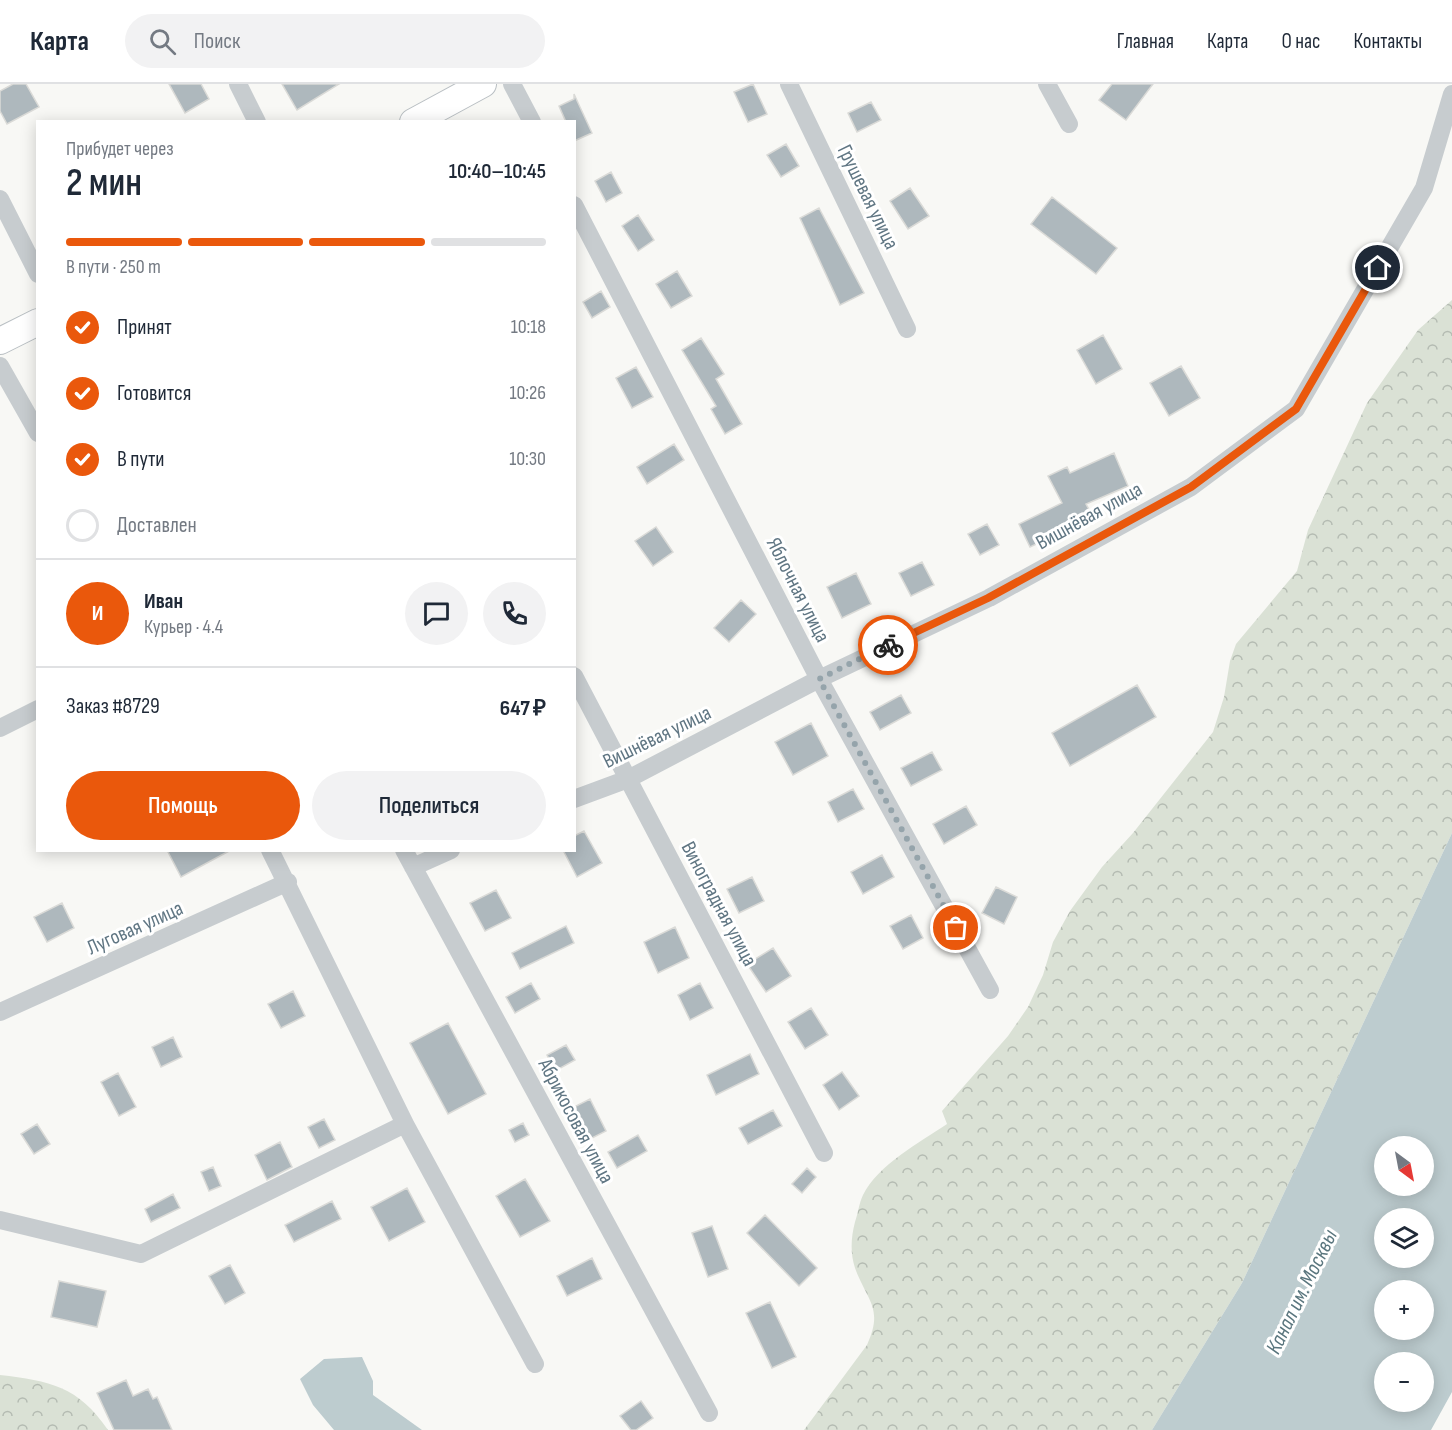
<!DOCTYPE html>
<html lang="ru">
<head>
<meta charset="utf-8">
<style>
  :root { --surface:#fff; --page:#f2f2f3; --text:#1f2937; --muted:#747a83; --line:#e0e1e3; --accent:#ea580c }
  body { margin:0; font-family:"Sofia Sans Condensed",sans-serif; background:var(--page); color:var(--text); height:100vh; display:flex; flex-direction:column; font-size:22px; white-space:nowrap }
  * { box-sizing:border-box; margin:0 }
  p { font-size:20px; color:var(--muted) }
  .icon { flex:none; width:33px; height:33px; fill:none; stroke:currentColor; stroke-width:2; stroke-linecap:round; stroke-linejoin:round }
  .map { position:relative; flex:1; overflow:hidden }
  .details { position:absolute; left:36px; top:36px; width:540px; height:732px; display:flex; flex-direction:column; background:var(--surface); border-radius:0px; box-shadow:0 3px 15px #0003 }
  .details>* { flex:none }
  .needle { width:39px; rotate:148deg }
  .buttons { position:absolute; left:1374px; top:1052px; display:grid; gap:12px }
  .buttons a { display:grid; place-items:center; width:60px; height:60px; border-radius:50%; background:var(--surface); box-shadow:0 3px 15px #0003; font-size:30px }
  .pin { position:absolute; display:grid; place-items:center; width:51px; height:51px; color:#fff; margin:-26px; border:3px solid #fff; border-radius:50%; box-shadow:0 2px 6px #0007 }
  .courier { position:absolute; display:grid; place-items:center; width:60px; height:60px; margin:-30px; border:4px solid #ea580c; border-radius:50%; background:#fff; color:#222; box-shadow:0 2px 8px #0007 }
  .headline em { font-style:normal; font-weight:600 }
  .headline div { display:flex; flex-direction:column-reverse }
  .headline { display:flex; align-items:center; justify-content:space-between; height:102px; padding:0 30px }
  h1 { font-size:39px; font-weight:600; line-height:45px }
  .bar { display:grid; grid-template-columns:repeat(4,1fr); gap:9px 6px; align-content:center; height:72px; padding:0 30px }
  .bar i { height:8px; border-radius:4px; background:var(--line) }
  .bar .on { background:var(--accent) }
  .bar p { grid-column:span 4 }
  .line { display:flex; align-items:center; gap:15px; padding:0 30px; border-top:2px solid var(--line) }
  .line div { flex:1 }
  .round { display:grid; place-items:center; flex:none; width:63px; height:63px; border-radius:32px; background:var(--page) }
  ol { padding:0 30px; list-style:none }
  li { display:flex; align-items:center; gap:18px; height:66px }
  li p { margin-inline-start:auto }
  li .icon { padding:6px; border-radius:50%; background:var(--accent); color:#fff; stroke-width:4 }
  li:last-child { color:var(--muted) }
  li i { width:33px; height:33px; border:3px solid var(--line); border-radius:50% }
  .action { display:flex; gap:12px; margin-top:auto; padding:12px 30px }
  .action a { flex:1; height:69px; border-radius:36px; background:var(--accent); color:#fff; font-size:24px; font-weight:600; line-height:69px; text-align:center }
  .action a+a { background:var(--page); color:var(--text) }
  header { display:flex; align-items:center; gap:36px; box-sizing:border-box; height:84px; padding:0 30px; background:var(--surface); border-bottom:2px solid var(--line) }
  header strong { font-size:28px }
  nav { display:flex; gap:33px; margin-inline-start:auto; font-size:21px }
  .search { width:420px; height:54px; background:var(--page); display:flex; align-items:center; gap:15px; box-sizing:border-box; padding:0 21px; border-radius:33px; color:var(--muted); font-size:22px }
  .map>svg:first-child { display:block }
</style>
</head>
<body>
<header>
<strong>Карта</strong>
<div class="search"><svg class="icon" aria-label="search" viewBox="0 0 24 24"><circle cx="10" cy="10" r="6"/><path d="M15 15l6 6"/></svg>Поиск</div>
<nav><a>Главная</a><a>Карта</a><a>О нас</a><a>Контакты</a></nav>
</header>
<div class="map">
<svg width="1452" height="1346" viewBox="0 0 1452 1346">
  <defs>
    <pattern id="forest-crowns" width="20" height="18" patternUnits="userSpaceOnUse" patternTransform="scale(1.5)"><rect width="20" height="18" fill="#dae1d5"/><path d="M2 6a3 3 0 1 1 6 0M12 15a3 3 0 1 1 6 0" fill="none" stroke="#b4bbb2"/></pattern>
  </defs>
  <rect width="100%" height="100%" fill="#f8f8f5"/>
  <!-- forest -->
  <path fill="url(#forest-crowns)" d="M1452,216V749L1242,1199L1152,1346H804L867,1261C884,1224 867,1217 855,1184C850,1169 851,1153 855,1138C858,1130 859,1119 863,1111C878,1081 920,1058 947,1040L942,1027L1008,952L1028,923L1043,891L1053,858L1070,827L1102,783L1133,749L1213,648L1224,613L1230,577L1236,560L1297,487L1308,446L1367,319L1418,246Z
    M0,1291C50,1297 78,1302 108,1346H0Z"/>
  <!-- water -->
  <path fill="#bdcccf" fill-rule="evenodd" d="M1452,749V1308L1431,1346H1152L1242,1199ZM1384,1062H1424V1101H1384ZM1384,1134H1424V1173H1384ZM1384,1206H1424V1245H1384ZM1384,1278H1424V1317H1384Z
    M362,1273L373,1297V1311L422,1346H334L313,1321L300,1295L324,1275Z"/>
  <!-- building -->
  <path fill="#aeb8bd" stroke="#dadad7" stroke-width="1.5" d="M13,0H26L39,23L7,40L0,27V7Z
    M169,0H201L209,15L185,29Z
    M282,0H339L297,26Z
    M753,0L767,30L748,38L734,8Z
    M1112,0H1153L1126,36L1099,16Z
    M574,10L592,49L574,57V38H566L559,22L574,15Z
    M871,18L881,36L857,48L848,29Z
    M786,60L799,82L781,93L767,71Z
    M611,88L622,109L606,118L595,97Z
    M910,104L929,132L908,145L890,117Z
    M1052,113L1117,164L1096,190L1031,140Z
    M819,124L864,209L840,221L800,134Z
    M638,131L654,156L638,167L622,142Z
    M677,187L692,212L671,224L656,200Z
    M601,207L610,223L592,234L583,218Z
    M1103,251L1122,285L1096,300L1077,266Z
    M701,254L724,290L716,295L742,340L725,350L711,325L716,322L682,266Z
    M1181,282L1200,314L1169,332L1150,299Z
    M636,283L653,313L632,324L616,294Z
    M674,360L684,376L647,400L637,383Z
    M1114,369L1128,402L1086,420L1091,429L1064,443L1066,446L1030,463L1019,440L1062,419L1048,392L1067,383L1070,389Z
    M987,440L999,461L980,471L968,450Z
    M656,443L673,468L653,482L635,457Z
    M922,478L934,501L911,512L899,489Z
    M856,489L871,520L842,534L827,503Z
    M741,516L756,530L729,558L714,544Z
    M1137,601L1156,633L1070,682L1052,649Z
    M901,611L911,629L880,646L870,628Z
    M811,639L828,672L793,691L775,658Z
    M932,668L942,686L911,702L901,684Z
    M853,705L864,725L838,738L828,718Z
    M966,722L977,741L944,760L933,740Z
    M584,747L602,779L577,793L563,766H574V752Z
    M167,766H231L181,793Z
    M882,771L894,793L863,810L851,788Z
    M752,793L764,817L739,829L727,805Z
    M996,803L1017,813L1004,840L982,829Z
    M496,806L511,834L485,847L470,819Z
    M62,819L74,844L47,858L34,833Z
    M911,831L923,854L903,865L890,842Z
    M566,842L574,859L520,885L512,869Z
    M675,843L689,874L658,889L644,858Z
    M773,864L791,892L766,908L747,880Z
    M531,899L540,915L515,929L506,913Z
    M700,899L713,924L690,936L678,911Z
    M293,907L305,932L281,944L268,920Z
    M811,924L828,951L805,965L788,938Z
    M448,939L486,1010L448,1030L410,959Z
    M173,953L182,973L161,983L152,963Z
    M566,961L575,976L555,987L547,971Z
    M750,970L759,990L716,1011L707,991Z
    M842,988L859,1012L839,1026L823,1001Z
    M118,989L136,1023L119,1032L101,998Z
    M590,1015L606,1047L588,1056L572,1024Z
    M773,1026L782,1042L748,1060L739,1044Z
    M324,1035L335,1056L319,1064L308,1043Z
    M523,1039L529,1051L515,1058L509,1046Z
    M37,1040L50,1060L34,1070L21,1050Z
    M638,1051L647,1067L617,1084L608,1068Z
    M280,1058L292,1083L267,1096L255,1071Z
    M213,1083L221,1102L209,1107L201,1088Z
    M807,1084L816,1093L802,1109L792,1100Z
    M525,1095L550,1137L520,1153L496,1112Z
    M407,1104L425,1138L389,1157L371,1123Z
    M173,1110L180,1124L151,1138L145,1125Z
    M332,1117L341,1135L294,1158L285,1141Z
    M765,1131L817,1184L799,1202L747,1149Z
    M712,1142L728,1185L708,1193L692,1149Z
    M592,1174L602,1195L567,1212L557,1192Z
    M230,1181L245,1209L225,1220L209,1192Z
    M59,1197L106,1207L97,1243L51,1233Z
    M770,1218L796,1273L772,1284L746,1229Z
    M126,1296L133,1312L148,1305L153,1315L157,1313L172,1346H114L97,1309Z
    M641,1317L653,1334L636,1346H631L620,1332Z"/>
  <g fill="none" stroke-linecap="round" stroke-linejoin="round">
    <!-- secondary casing -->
    <g stroke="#b9bfc3" stroke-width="28">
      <path id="secondary" d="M413,38L483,0
        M0,257L38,238"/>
    </g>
    <!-- street -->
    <path stroke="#c7cccf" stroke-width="18" d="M238,0L257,38
      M512,0L532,38
      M789,0L907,245
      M1047,0L1069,40
      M0,115L38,190
      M574,121L819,595L990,906
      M0,282L38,349
      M574,592L824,1069
      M0,644L38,625
      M574,715L628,695L819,595L989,514L1191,403L1296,325L1424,104L1452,10
      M270,766L405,1040L535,1280
      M404,766L709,1329
      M413,783L451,766
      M0,928L288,798
      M0,1136L141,1170L405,1040"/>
    <!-- secondary -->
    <use href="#secondary" stroke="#fff" stroke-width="26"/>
  </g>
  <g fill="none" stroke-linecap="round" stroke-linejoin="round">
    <!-- done -->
    <path stroke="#95a4ab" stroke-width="6" stroke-dasharray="0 10.8" d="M888,561L819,595L956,844"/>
    <!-- route -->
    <path stroke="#ea580c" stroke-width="8" d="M888,561L988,514L1191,403L1296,325L1378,184"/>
  </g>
  <g text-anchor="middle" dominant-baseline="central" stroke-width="6" stroke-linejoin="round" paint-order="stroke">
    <!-- street labels -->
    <g font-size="21" fill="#607683" stroke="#fff">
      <text transform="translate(868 113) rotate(64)">Грушевая улица</text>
      <text transform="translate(1089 432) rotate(-29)">Вишнёвая улица</text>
      <text transform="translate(798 506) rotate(63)">Яблочная улица</text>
      <text transform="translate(657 653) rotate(-26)">Вишнёвая улица</text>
      <text transform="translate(719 820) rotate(62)">Виноградная улица</text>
      <text transform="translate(135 844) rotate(-24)">Луговая улица</text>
      <text transform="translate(576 1037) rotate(62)">Абрикосовая улица</text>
    </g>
    <!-- water labels -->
    <g font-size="22" font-style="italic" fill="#5a767e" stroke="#fff">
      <text transform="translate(1302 1208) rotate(-64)">Канал им. Москвы</text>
    </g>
  </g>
</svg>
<div class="buttons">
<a><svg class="needle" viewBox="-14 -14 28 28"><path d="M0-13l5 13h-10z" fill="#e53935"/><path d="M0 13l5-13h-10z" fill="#747a83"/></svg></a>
<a><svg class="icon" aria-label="layers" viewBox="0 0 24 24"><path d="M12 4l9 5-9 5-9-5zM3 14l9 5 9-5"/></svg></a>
<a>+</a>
<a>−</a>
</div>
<div class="pin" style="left:956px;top:844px;background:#ea580c"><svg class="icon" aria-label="bag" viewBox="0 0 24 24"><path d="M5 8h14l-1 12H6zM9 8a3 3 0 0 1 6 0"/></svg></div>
<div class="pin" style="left:1378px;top:184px;background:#1f2937"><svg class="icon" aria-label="home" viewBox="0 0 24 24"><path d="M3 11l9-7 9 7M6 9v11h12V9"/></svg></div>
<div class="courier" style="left:888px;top:561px"><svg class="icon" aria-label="bike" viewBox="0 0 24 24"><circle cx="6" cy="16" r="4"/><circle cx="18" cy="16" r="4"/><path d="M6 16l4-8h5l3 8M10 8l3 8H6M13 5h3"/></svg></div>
<section class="details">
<div class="headline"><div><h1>2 мин</h1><p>Прибудет через</p></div><em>10:40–10:45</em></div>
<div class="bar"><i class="on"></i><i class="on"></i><i class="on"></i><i></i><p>В пути · 250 m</p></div>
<ol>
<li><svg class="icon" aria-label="check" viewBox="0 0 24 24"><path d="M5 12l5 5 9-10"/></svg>Принят<p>10:18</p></li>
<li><svg class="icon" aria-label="check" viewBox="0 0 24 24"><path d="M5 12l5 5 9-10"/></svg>Готовится<p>10:26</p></li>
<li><svg class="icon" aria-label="check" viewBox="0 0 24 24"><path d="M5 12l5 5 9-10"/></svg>В пути<p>10:30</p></li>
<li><i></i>Доставлен</li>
</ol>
<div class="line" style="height:108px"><b class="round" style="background:var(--accent);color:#fff">И</b><div><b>Иван</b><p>Курьер · 4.4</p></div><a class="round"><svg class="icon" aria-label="chat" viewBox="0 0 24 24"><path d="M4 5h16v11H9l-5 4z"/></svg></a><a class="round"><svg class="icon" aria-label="phone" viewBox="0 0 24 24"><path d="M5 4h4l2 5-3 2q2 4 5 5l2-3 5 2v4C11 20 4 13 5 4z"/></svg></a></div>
<div class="line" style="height:78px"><div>Заказ #8729</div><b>647 ₽</b></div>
<div class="action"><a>Помощь</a><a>Поделиться</a></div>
</section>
</div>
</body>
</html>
